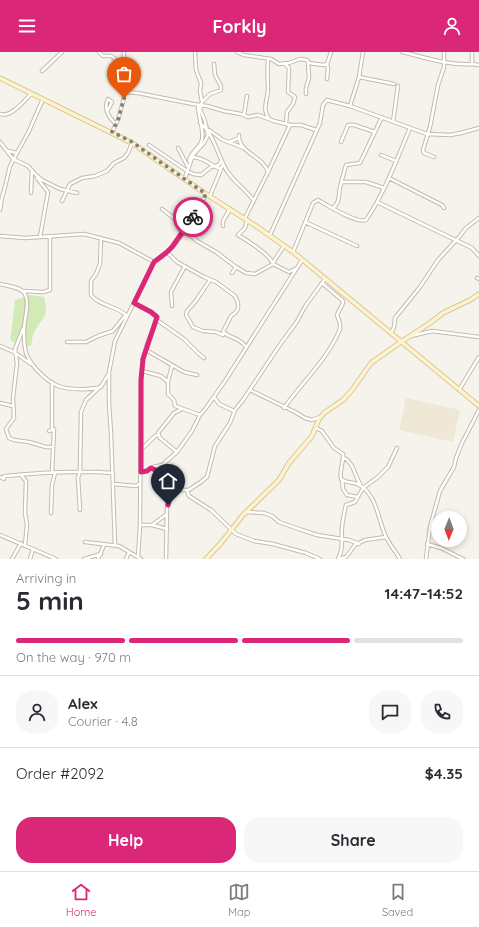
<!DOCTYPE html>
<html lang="en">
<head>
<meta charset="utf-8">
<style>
  :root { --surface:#fff; --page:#f7f7f7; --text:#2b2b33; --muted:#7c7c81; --line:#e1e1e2; --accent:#db2777 }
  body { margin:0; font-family:Quicksand,sans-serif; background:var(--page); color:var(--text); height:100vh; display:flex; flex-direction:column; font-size:15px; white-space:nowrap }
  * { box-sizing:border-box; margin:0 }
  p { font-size:13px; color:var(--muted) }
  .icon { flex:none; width:22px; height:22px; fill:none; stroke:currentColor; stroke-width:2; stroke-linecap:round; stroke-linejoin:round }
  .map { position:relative; height:507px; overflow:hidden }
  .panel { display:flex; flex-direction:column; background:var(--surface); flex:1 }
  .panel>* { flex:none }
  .needle { width:26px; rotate:181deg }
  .buttons { position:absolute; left:431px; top:459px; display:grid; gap:8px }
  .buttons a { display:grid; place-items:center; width:36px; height:36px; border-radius:50%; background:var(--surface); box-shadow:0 2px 6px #0003; font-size:20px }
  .pin { position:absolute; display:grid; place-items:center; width:34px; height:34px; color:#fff; margin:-41px -17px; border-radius:50% 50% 50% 0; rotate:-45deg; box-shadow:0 0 4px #0007 }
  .pin .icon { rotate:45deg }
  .courier { position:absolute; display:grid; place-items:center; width:40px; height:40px; margin:-20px; border:3px solid #db2777; border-radius:50%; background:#fff; color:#222; box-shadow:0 1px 5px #0007 }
  .overview em { font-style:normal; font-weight:800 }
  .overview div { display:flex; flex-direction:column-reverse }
  .overview { display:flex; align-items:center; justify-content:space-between; height:68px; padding:0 16px }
  h1 { font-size:26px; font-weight:800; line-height:30px }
  .bar { display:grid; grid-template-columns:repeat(4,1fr); gap:6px 4px; align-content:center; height:48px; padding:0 16px }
  .bar i { height:5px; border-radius:3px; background:var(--line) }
  .bar .active { background:var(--accent) }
  .bar p { grid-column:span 4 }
  .line { display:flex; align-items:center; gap:10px; padding:0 16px; border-top:1px solid var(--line) }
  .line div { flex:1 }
  .round { display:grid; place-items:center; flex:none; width:42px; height:42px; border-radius:16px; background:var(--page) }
  .button { display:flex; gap:8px; margin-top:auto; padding:8px 16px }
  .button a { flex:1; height:46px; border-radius:16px; background:var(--accent); color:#fff; font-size:16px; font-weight:800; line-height:46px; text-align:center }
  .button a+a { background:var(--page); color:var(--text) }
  header { display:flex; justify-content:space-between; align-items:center; height:52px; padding:0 16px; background:var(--accent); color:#fff; font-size:18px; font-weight:800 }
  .dock { display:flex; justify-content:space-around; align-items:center; height:56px; border-top:1px solid var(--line); background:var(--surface); font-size:11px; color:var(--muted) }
  .dock a { display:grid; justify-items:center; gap:2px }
  .dock .active { color:var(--accent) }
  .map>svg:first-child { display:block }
</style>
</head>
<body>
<header><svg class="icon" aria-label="menu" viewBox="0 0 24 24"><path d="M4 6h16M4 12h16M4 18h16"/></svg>Forkly<svg class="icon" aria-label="person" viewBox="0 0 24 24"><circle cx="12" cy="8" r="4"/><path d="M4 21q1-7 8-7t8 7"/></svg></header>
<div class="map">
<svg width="479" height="507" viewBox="0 0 479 507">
  <rect width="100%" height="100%" fill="#f6f3ec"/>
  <!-- education -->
  <path fill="#efe8d6" d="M406,346L460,358L453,390L399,378Z"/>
  <!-- green -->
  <path fill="#d2eab5" d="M29,243L44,245C50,269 41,264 34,281C32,284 32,289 31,294H24L23,277L17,289L13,291L10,286L11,283L15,248Z"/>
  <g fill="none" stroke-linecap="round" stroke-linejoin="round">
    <!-- street casing -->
    <g stroke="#c2bbae" stroke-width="4.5">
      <path id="street" d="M99,0L103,4C117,2 114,9 123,17
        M237,0L244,3L271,7L279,12L289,11L300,7L307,8L309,11L323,13L327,12L331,0
        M402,0C424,5 449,14 472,12
        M472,0V12L479,13
        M268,7C267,18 268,29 268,39C267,49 262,57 269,67
        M285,12L289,16L288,40L295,45L293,52L287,60L286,72
        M42,19L62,0
        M359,25L394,32
        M327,27L328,17L327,12
        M123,40L138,41L193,52L207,54L224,59L241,62L248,65L258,63L274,69L290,73
        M306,42V36L309,26L308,10
        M202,50L210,42L221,38V34L215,23L214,12
        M350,54L359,25L363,0
        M107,60L112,50L108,47C103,56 109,66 116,72
        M0,62C11,66 24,49 31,42
        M244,63L247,44
        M393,70L398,34
        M200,71C215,83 217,103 227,119C234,130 246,138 254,149
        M209,78L223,88L244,96
        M112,80L118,68L124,46L121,31L124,0
        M239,83C238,101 263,104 268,120
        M0,90L13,107L28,114L36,123L42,128L60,137L77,141
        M229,90L239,86
        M341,90L348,73H354L375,80
        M149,93L187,119L193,122L201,123L211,115L219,113L221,109
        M178,96L188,115
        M8,99L17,101
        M381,103L396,109
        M193,105C205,106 211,114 221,117
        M434,105L424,101L423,98L430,75L438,33L444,15V0
        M189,109C191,99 200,96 202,88C204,76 198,65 198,53
        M37,126L48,140L40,185
        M185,126L193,103L204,91L208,83L205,69L200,57L202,50L200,39L201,31L196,18L195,0
        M389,126L442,153L444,156
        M341,131L346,113L360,111L382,65
        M31,141L32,118
        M210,144L223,112
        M62,149L70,132L82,126L95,124L107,119L114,111L124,106L128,101L132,91
        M377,150L472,196L479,204
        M333,156C342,149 337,138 342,130H366L384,136
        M162,157L175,167L185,179
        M0,158L2,145L4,139L10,114L29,79L43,47
        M245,166L268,120L290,73H301L316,78
        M247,168L245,176L238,183C248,189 270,203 273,212
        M305,170L357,194
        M223,174V169L230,157
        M185,178L197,189L216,200L236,215L246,221L255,222L273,212L289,220L295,217
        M270,183L320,71L323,53L327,48L350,54L427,82L450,83L461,81L479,76
        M0,184L25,186L84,182L119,191L154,210C176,199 195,164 206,142
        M167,200L177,210L204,225L216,230L235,244L238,251V257L235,261L231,264L223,280C231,287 239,285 246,295
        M293,200L313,151L318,148C327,153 357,172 366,168C385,140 397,107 410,76
        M273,212L274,209L284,194
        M232,221L236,215
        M477,226L479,227
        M210,228L195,250L187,259L186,263L193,275L203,279L216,280L223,283
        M0,232C7,234 21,235 25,242C30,252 24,267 24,278C24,284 24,291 25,296C26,310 46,329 58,334C68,338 90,338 101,335
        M23,239L43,240L50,238V184
        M134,251L151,260L157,265V268L147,292L143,307L141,328L140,473H152L167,477
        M172,254L171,240L185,214
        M157,268L181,285
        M23,277L15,297L17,311L13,346L14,366L6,377L9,386L14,388L29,390L46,395H53
        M391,281L394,275L395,266L420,235L438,208L460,184L466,176L479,166
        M411,284L432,279L479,285
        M183,286L199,302L204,306
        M67,290H86L98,284L113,279L124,265L127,264C118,254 99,254 91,243V229L96,222L100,212L101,186
        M0,294L14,300L31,312
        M146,298L184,320L197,323
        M142,319L161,324L168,330V342L174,348L175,354L200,363
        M168,329L172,314
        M52,330V378
        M250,338L295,360L305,366L312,368L320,365
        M459,338L479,305
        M214,345L219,352L234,359
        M0,351L13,354
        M284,356C303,329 328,307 340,277V271L337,263L343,251V249L322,231
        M316,376L322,379L334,396L343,402C344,410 339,418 341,427C347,432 355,429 361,434C376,444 378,465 384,480C387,490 395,498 400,507
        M49,379L54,377L52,421
        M141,398L155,384L158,383
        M177,400L160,386L158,381L174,361L182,357
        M343,405C354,411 354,422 360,432
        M151,416C163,421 171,429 180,438H187L189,444L211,458L236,482L254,489L273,492L306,501L320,507
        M141,420L147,419L153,415L162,413L177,400L192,379L200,363L206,356L225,329L302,208
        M21,423L26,429L25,461L27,473L25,493
        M0,425L4,427V424C40,421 75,418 113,421
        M342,428L343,437L347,443L358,445
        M113,432L136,434L139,432
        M187,439L201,430L207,425L215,394L230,371L235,358L243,348L279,294L296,271L306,253L325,227
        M80,458L78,426L80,419L81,360L86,348L102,333L108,323
        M247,460L264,461L272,464L279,470L296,476L317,483L349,488L359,492
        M51,461L52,433L55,421
        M152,473L167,462
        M0,483L56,507
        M85,490L119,494L141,507
        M427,492L441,496L463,507
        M115,494L111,381L109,352V320L115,289L154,210
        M138,505L140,473
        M12,507L21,491
        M30,507L33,497
        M84,507L101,502
        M98,507L104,493
        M126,507L129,500
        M166,507L167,456L173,431
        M338,507C344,497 341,486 342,475C343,468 344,460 346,453L355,450L363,436L378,425L388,415L397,396
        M339,507L346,505L355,493L365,488L386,485
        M426,507L430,475L440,439L454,415L456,406L462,391L479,358"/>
    </g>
    <!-- secondary casing -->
    <g stroke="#d6c79b" stroke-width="5.5">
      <path id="secondary" d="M0,26L132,91L206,142L256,174L293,200L479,354
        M206,507L221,491L243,463L279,428L289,411L312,384L319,367L324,361L343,348L352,338L371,311L401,290L430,271L443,261L470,248L479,242"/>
    </g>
    <!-- street -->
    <use href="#street" stroke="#fff" stroke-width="2.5"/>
    <!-- secondary -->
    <use href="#secondary" stroke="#fff3cd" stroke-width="3.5"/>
  </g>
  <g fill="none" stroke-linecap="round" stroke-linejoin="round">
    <!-- done -->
    <path stroke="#878178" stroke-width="4" stroke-dasharray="0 7.2" d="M124,46L118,68L112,80L132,90L206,142L193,165"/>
    <!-- route -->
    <path stroke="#db2777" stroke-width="5" d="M168,453L171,443L173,430L160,420L151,416L147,419L141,420V328L143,307L157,265L151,260L134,251L154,210L167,200L172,195L193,165"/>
  </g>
</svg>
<div class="buttons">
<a><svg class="needle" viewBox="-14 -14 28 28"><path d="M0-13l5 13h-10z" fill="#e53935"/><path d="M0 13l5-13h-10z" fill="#7c7c81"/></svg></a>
</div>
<div class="pin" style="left:124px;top:46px;background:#ea580c"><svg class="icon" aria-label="bag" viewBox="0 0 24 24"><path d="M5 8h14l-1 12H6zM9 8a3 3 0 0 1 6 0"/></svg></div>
<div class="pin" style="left:168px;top:453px;background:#1f2937"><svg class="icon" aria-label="home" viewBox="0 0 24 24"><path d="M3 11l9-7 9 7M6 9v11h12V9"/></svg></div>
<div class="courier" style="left:193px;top:165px"><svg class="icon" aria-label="bike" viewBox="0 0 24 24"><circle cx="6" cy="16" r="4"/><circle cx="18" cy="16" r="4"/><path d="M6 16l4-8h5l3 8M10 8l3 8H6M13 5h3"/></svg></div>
</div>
<section class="panel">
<div class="overview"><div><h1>5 min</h1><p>Arriving in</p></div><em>14:47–14:52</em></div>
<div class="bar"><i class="active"></i><i class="active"></i><i class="active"></i><i></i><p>On the way · 970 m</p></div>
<div class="line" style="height:72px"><a class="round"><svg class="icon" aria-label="person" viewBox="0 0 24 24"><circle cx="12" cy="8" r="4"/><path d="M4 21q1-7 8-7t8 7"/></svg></a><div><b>Alex</b><p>Courier · 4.8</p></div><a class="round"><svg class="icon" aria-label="chat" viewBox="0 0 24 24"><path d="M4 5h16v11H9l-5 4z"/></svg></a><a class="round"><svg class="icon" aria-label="phone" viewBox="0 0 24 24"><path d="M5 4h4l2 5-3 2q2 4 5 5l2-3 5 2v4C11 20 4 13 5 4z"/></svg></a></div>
<div class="line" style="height:52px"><div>Order #2092</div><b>$4.35</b></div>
<div class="button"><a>Help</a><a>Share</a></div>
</section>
<nav class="dock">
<a class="active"><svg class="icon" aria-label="home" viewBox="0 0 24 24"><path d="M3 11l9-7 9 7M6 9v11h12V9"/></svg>Home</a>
<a><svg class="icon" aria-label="map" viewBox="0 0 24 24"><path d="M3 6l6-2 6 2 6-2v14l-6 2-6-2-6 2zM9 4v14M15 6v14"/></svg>Map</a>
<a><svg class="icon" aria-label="saved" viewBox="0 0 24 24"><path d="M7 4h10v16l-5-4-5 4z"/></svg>Saved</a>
</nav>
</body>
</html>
